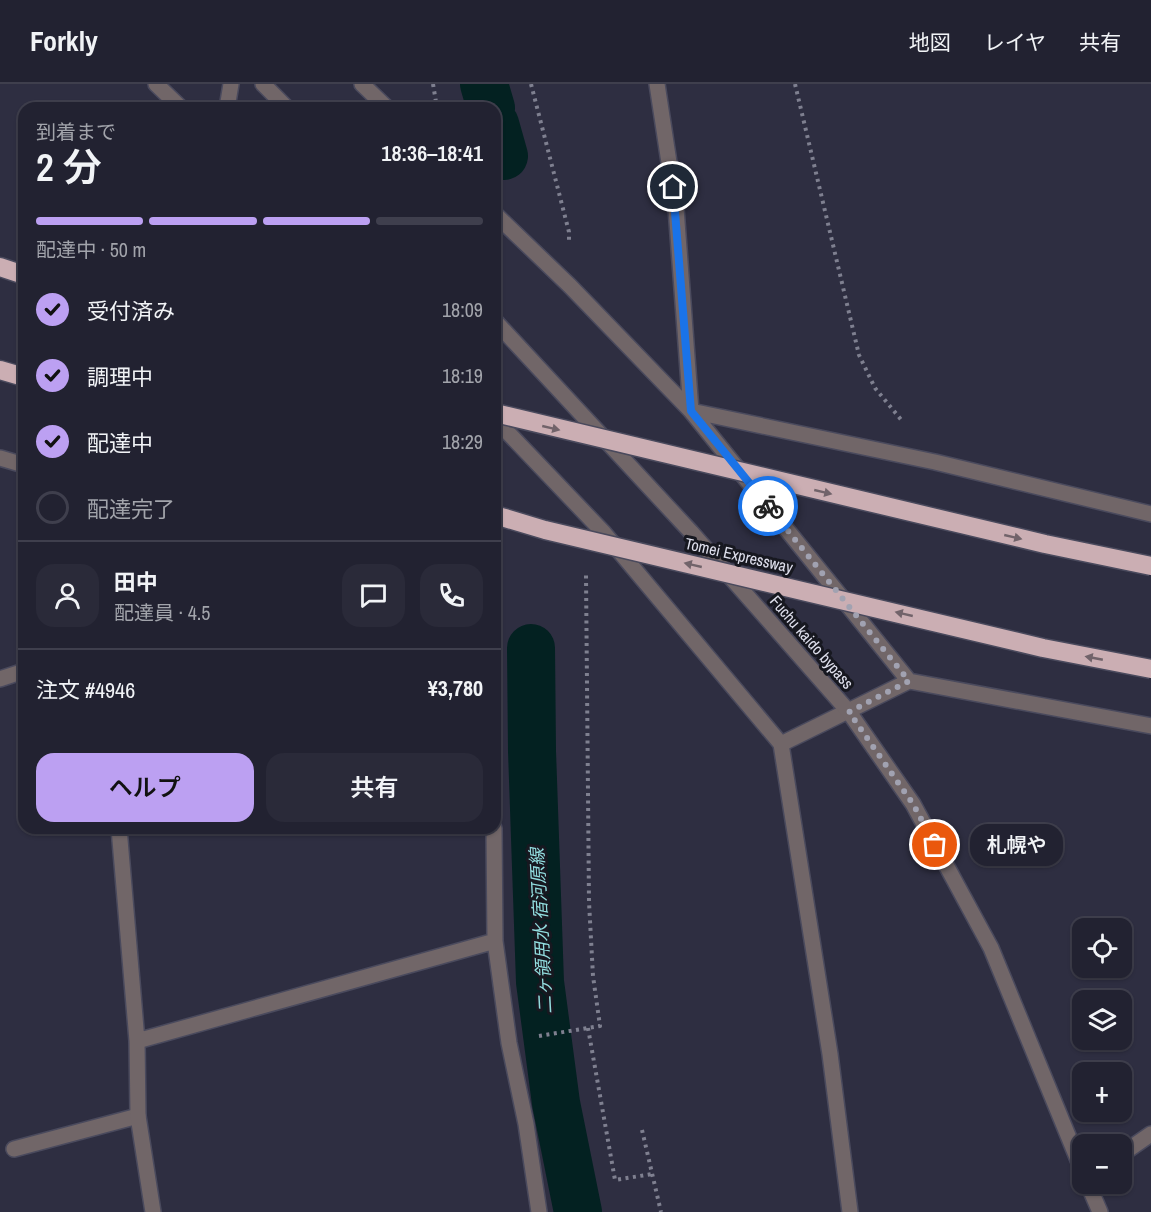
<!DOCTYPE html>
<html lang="ja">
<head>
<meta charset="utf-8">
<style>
  :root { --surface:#222231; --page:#2a2a39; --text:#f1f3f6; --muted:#a2a4ab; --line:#3f3f4d; --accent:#bca0f2 }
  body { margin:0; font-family:"Archivo Narrow","Noto Sans JP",sans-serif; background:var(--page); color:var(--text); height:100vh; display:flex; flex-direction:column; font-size:22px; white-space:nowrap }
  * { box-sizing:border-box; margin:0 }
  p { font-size:20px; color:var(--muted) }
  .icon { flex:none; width:33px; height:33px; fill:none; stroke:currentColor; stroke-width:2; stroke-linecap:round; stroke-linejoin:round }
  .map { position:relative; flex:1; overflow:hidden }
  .side { position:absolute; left:18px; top:18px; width:483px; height:732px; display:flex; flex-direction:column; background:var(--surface); border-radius:18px; box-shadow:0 2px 4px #0004,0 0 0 2px var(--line) }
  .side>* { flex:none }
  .fabs { position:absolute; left:1072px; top:834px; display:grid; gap:12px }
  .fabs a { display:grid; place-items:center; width:60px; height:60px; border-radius:12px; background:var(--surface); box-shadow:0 2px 4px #0004,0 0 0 2px var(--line); font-size:30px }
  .pin { position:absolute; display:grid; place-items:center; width:51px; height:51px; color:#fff; margin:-26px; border:3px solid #fff; border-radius:50%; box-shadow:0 2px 6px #0007 }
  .courier { position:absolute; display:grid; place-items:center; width:60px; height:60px; margin:-30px; border:4px solid #1a73e8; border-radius:50%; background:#fff; color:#222; box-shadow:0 2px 8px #0007 }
  .bubble { position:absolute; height:42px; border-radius:18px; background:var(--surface); box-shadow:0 2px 4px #0004,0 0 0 2px var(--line); font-size:20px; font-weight:600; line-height:42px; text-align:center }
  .summary em { font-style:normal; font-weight:600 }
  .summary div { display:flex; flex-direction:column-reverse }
  .summary { display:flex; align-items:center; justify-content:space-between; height:102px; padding:0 18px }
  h1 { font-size:39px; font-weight:600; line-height:45px }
  .bar { display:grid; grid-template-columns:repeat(4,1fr); gap:9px 6px; align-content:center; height:72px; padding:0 18px }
  .bar i { height:8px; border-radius:4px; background:var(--line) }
  .bar .active { background:var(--accent) }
  .bar p { grid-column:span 4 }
  .line { display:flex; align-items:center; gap:15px; padding:0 18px; border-top:2px solid var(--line) }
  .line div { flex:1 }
  .round { display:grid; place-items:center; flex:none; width:63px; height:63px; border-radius:18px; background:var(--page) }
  ol { padding:0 18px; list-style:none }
  li { display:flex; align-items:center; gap:18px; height:66px }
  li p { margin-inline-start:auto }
  li .icon { padding:6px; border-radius:50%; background:var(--accent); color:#111; stroke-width:4 }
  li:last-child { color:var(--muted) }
  li i { width:33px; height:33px; border:3px solid var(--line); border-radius:50% }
  .button { display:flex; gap:12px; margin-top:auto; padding:12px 18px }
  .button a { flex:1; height:69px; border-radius:18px; background:var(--accent); color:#111; font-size:24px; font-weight:600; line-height:69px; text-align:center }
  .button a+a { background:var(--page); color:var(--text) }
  header { display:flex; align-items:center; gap:36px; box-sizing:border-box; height:84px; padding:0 30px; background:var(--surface); border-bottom:2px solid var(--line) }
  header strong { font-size:28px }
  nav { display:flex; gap:33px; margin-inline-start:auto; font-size:21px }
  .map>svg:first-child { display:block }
</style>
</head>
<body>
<header>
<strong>Forkly</strong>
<nav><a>地図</a><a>レイヤ</a><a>共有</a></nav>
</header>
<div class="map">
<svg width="1151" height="1128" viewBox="0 0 1151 1128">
  <rect width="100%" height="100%" fill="#2e2e41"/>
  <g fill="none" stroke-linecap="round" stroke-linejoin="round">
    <!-- canal -->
    <path stroke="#032121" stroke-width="48" d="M484,0L491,24
      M495,40L504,72
      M531,564L532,667L540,898L556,1019L578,1128"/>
    <!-- service casing -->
    <g stroke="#4a4a5d" stroke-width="18">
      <path id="service" d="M0,595L24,587
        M14,1065L138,1032
        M1122,1070L1151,1050"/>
    </g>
    <!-- minor casing -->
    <g stroke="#4a4a5d" stroke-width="18">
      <path id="minor" d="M156,0L181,24
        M362,0L387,24
        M657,0L676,124L691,327
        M227,24L231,0
        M495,130L570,202L691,327L909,597
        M691,327L935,378L1151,430
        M495,335L604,449L781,660L909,597L1151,642
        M0,374L24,381
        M781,660L830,970L850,1128
        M119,744L137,957L138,1032L153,1128
        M494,744L495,857L509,959L526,1040L539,1128
        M137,957L495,857"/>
    </g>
    <!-- tertiary casing -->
    <g stroke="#4a4a5d" stroke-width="18">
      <path id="tertiary" d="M263,0L287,24
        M495,237L691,448L849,628L913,720L991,864L1083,1088
        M1088,1100L1100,1128"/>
    </g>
    <!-- motorway casing -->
    <g stroke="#4a4a5d" stroke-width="21">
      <path id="motorway" d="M0,183L24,191
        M0,286L24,293"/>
    </g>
    <!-- path -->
    <path stroke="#7f8090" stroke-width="4" stroke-dasharray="3 4.5" stroke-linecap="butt" d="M433,0L437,24
      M531,0L569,148V156
      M795,0L859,271L875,304L903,338
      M588,944L615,1096L652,1090
      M539,952L600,942L593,892L589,818L586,491
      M642,1046L661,1128"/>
    <!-- service -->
    <use href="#service" stroke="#716668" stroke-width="15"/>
    <!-- minor -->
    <use href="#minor" stroke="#716668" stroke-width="15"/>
    <!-- tertiary -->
    <use href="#tertiary" stroke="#716668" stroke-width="15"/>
    <!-- motorway -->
    <use href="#motorway" stroke="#cbaeb3" stroke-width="18"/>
    <!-- motorway-bridge casing -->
    <g stroke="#4a4a5d" stroke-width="21" stroke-linecap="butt">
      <path id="motorway-bridge" d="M495,329L1045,460L1151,482
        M495,431L545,446L1043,564L1151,585"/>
    </g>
    <!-- motorway-bridge -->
    <use href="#motorway-bridge" stroke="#cbaeb3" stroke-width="18"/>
  </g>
  <!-- one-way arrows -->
  <defs><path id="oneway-solid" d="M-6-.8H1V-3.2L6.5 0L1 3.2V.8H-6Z" transform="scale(1.5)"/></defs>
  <g fill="#71636a">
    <use href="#oneway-solid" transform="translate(551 344) rotate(13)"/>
    <use href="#oneway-solid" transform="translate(823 408) rotate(13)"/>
    <use href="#oneway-solid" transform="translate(1013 453) rotate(13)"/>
    <use href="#oneway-solid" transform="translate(693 481) rotate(-167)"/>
    <use href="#oneway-solid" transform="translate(904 530) rotate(-167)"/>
    <use href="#oneway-solid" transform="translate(1094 574) rotate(-169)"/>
  </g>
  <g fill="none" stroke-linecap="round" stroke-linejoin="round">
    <!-- done -->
    <path stroke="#a1a2b1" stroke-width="6" stroke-dasharray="0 10.8" d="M768,422L909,597L849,628L913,720L935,761"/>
    <!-- route -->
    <path stroke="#1a73e8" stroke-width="8" d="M673,103L691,327L768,422"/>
  </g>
  <g text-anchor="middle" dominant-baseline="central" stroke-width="6" stroke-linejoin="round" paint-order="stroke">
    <!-- street labels -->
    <g font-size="16" fill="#dfe0ed" stroke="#171820">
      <text transform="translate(739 471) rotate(13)">Tomei Expressway</text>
      <text transform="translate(812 558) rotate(49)">Fuchu kaido bypass</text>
    </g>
    <!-- water labels -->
    <g font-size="18" font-style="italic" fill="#92dddf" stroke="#171820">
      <text transform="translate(541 847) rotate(-93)">二ヶ領用水 宿河原線</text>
    </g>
  </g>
</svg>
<div class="fabs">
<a><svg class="icon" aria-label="locate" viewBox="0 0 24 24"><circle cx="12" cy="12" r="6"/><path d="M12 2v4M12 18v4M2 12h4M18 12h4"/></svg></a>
<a><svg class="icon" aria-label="layers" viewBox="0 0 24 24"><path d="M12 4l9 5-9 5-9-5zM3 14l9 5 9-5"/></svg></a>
<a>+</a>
<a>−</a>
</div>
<div class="pin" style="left:935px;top:761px;background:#ea580c"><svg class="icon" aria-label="bag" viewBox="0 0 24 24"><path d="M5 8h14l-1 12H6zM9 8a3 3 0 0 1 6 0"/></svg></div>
<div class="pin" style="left:673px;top:103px;background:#1f2937"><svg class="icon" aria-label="home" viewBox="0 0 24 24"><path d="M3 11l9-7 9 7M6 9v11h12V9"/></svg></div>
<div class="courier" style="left:768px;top:422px"><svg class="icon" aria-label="bike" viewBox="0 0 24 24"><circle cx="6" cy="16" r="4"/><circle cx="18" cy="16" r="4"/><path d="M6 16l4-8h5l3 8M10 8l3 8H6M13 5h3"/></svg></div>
<div class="bubble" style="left:970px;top:740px;width:93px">札幌や</div>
<section class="side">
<div class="summary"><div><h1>2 分</h1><p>到着まで</p></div><em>18:36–18:41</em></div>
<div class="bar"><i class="active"></i><i class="active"></i><i class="active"></i><i></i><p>配達中 · 50 m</p></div>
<ol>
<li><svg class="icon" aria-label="check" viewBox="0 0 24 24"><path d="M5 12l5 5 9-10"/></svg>受付済み<p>18:09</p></li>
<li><svg class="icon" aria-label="check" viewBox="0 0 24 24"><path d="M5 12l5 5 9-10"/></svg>調理中<p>18:19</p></li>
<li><svg class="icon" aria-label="check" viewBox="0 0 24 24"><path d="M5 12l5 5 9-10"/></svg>配達中<p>18:29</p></li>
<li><i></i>配達完了</li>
</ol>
<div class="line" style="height:108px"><a class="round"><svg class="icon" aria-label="person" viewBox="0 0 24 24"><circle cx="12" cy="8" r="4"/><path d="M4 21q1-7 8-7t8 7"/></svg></a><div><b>田中</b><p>配達員 · 4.5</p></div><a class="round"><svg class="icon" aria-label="chat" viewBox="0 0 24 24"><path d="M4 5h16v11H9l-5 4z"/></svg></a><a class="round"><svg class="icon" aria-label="phone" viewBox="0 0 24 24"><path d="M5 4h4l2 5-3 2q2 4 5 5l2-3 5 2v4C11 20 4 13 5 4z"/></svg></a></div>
<div class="line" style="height:78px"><div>注文 #4946</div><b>¥3,780</b></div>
<div class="button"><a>ヘルプ</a><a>共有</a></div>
</section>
</div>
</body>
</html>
